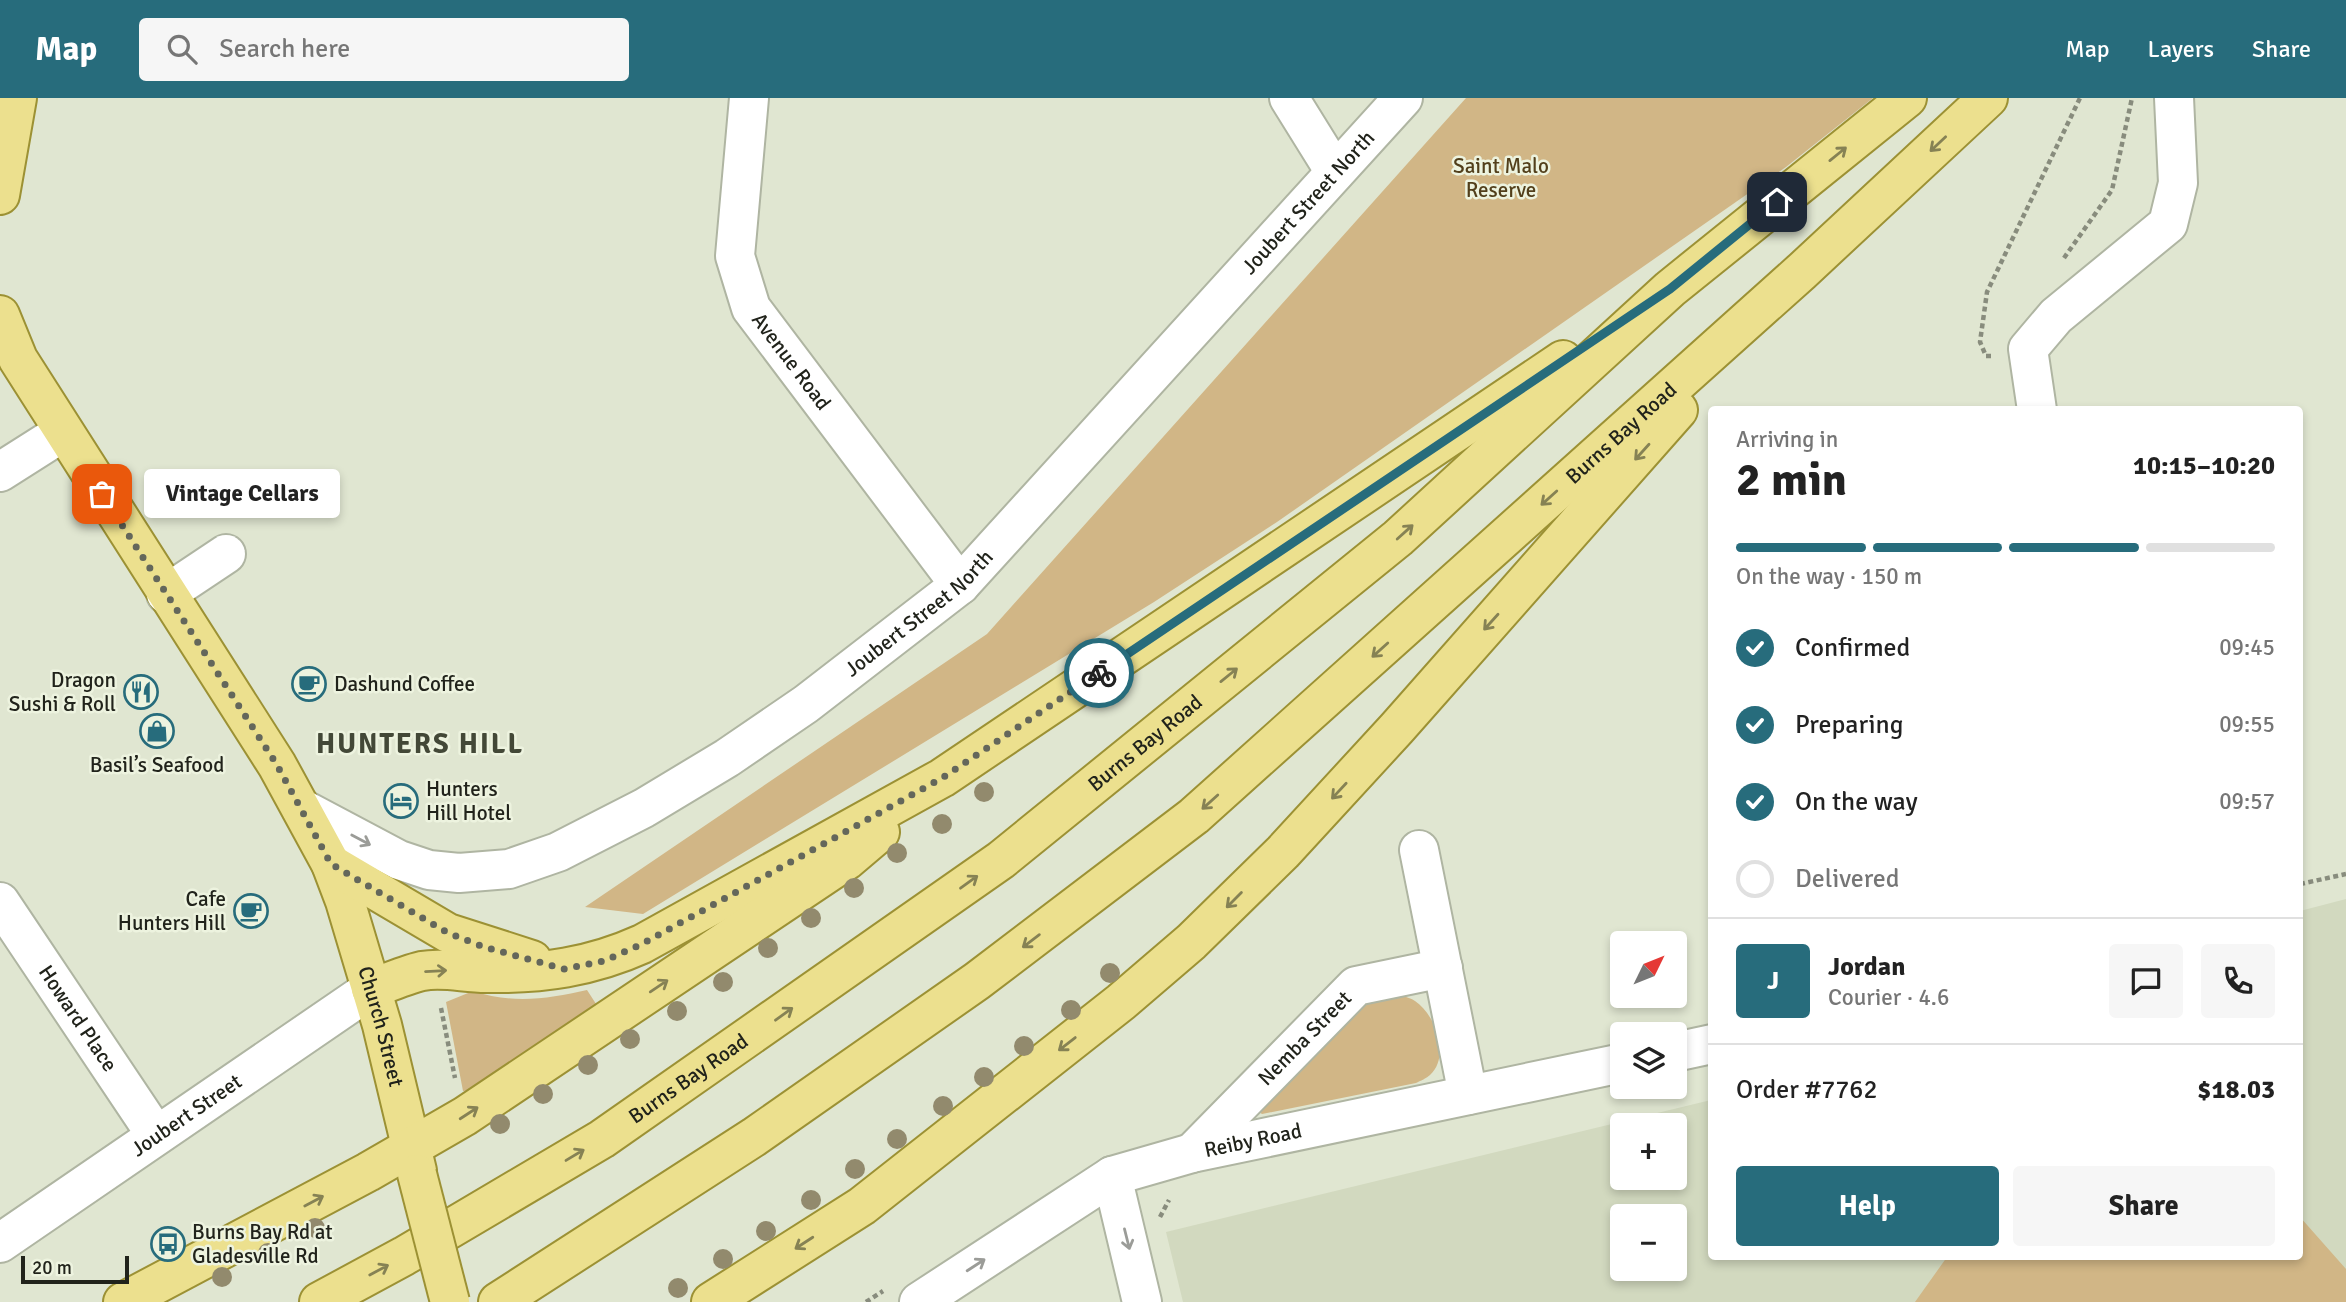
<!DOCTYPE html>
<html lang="en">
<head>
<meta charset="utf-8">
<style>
  :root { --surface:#fff; --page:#f6f6f6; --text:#222; --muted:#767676; --line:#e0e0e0; --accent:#276c7c }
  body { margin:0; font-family:Signika,sans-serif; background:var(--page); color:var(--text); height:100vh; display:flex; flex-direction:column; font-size:26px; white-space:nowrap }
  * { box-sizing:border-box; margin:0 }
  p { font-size:23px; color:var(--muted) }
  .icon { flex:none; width:38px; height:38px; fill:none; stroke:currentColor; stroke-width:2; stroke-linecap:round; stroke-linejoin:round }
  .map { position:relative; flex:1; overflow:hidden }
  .details { position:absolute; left:1708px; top:308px; width:595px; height:854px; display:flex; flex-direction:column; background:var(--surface); border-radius:7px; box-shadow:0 4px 10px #0003 }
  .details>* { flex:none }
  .needle { width:46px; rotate:47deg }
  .fabs { position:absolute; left:1610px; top:833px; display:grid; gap:14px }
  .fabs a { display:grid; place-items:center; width:77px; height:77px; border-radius:7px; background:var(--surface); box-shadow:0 4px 10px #0003; font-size:35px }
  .scale { position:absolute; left:21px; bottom:18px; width:108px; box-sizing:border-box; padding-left:7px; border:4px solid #21231b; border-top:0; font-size:19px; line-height:24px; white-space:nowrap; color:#21231b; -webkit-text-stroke:5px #edf3df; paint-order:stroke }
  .pin { position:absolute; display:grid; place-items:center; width:60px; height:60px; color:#fff; margin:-30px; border-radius:14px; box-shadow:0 4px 10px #0006 }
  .courier { position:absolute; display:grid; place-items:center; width:70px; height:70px; margin:-35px; border:5px solid #276c7c; border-radius:50%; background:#fff; color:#222; box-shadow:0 2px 9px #0007 }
  .bubble { position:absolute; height:49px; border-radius:7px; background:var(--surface); box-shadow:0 4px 10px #0003; font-size:23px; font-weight:700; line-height:49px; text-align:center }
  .headline em { font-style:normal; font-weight:700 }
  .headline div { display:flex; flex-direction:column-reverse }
  .headline { display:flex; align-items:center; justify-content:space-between; height:119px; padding:0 28px }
  h1 { font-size:46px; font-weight:700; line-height:52px }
  .bar { display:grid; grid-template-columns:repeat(4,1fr); gap:10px 7px; align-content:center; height:84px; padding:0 28px }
  .bar i { height:9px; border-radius:5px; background:var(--line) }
  .bar .on { background:var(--accent) }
  .bar p { grid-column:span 4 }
  .line { display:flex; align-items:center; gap:18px; padding:0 28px; border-top:2px solid var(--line) }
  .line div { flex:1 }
  .round { display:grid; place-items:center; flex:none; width:74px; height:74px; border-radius:7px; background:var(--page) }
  ol { padding:0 28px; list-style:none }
  li { display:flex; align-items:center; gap:21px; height:77px }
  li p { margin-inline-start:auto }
  li .icon { padding:7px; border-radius:50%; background:var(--accent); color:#fff; stroke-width:4 }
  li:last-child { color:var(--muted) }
  li i { width:38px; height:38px; border:4px solid var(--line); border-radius:50% }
  .action { display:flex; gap:14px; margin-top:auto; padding:14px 28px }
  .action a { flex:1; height:80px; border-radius:7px; background:var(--accent); color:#fff; font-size:28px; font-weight:700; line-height:80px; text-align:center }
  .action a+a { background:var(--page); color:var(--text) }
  header { display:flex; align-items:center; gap:42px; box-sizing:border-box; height:98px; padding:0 35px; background:var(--accent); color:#fff }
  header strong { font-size:33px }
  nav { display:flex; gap:38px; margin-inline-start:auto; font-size:24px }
  .search { width:490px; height:63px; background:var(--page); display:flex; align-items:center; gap:18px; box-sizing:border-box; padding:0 24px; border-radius:7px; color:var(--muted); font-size:26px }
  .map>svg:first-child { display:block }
</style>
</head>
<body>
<header>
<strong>Map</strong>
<div class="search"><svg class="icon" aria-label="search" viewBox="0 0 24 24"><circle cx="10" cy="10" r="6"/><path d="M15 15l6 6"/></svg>Search here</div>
<nav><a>Map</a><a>Layers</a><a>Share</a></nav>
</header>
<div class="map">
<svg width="2346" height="1204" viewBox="0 0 2346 1204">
  <rect width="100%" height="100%" fill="#e0e6d1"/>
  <!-- built -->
  <path fill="#d2d9bf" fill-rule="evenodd" d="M2346,801V1204H1183L1166,1134L1711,1002L1712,1158H2300V813ZM1622,1027H1675V1080H1622ZM1622,1118H1675V1171H1622Z"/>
  <!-- green -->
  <path fill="#d1b686" d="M1466,0H1873L1786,69L1277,424L1154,504L643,816L585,809L987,536Z
    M587,892L600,912L475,992L463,993L446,904L473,893C511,906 549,901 587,892Z
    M1388,894C1396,897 1408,898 1415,903C1435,916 1451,958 1430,977C1427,980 1420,983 1416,985L1262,1016L1256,1012L1352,907Z
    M2300,1119L2346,1171V1204H1915L1947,1159L2300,1158Z"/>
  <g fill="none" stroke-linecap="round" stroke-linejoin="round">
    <!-- minor casing -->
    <g stroke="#afb5a2" stroke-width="42">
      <g id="minor">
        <path id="s1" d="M749,0L735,158L751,210L960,487"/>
        <path d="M1289,0L1335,74"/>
        <path d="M2037,312L2028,251L2056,218L2168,126L2178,85L2174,0"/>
        <path d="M0,374L63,334"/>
        <path d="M166,496L226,456"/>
        <path id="s2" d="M301,710L399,762L429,772L459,775L509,771L558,754L644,710L727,660L806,606L960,487L1403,0"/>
        <path d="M1419,752L1468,997"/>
        <path id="s3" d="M0,804L156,1037"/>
        <path d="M1675,954L1712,946"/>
        <path id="s4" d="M1192,1055L1356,888L1443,870"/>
        <path d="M1112,1078L1142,1204"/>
        <path id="s5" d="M0,1145L371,891"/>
        <path id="s6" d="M919,1204L1112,1078L1192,1055L1622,965"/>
      </g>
    </g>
    <!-- major casing -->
    <g stroke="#9c9134" stroke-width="42">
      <g id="major">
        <path d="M0,97L17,0"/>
        <path id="s7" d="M0,217L18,261L277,667L331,766L345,803L382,927L417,1073"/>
        <path d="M331,766L448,835L532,862"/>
        <path d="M371,891C387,885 405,877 422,873C443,869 464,875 486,875C542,876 591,869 642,846L942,680L1563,262"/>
        <path d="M123,1204L368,1074L465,1018L847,762L880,734"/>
        <path id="s8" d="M319,1204L404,1158L602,1041L1001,762L1398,440L1670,191L1907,0"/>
        <path id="s9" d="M498,1204L754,1039L977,883L1194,718L1801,174L1988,0"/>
        <path d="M711,1204L862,1108L1121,904L1191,844L1283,754L1397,630L1678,312"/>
      </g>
    </g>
    <!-- path -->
    <path stroke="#888c7d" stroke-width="4.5" stroke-dasharray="5 3.5" stroke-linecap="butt" d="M2064,160L2112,92L2132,0
      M1991,258H1986L1980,244L1987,194L2080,0
      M2300,786L2346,776
      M441,910L455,980
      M1160,1119L1169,1102
      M866,1204L883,1193"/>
    <!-- minor -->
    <use href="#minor" stroke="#fff" stroke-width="38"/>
    <!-- major -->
    <use href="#major" stroke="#ece08e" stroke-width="38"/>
    <!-- major-bridge casing -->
    <g stroke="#9c9134" stroke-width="42" stroke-linecap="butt">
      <path id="major-bridge" d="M417,1076L450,1204"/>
    </g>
    <!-- major-bridge -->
    <use href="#major-bridge" stroke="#ece08e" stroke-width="38"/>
  </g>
  <!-- trees -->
  <g fill="#928a6d">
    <circle cx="984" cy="694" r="10"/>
    <circle cx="942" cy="726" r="10"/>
    <circle cx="897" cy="755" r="10"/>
    <circle cx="854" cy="790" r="10"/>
    <circle cx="811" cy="820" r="10"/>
    <circle cx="768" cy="850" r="10"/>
    <circle cx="1110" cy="875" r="10"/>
    <circle cx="723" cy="884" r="10"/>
    <circle cx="1071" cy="912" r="10"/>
    <circle cx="677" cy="913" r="10"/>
    <circle cx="630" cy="941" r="10"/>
    <circle cx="1024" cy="948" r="10"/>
    <circle cx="588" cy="967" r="10"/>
    <circle cx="984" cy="979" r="10"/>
    <circle cx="543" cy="996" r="10"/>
    <circle cx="943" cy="1008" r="10"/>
    <circle cx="500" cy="1026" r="10"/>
    <circle cx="897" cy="1041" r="10"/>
    <circle cx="855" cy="1071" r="10"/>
    <circle cx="811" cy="1102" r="10"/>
    <circle cx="315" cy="1130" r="10"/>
    <circle cx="766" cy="1133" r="10"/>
    <circle cx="268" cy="1155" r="10"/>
    <circle cx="723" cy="1161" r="10"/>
    <circle cx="222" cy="1179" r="10"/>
    <circle cx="678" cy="1190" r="10"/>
  </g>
  <!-- one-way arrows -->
  <defs><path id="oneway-shaft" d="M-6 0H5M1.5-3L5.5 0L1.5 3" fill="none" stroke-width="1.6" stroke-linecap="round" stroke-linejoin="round" transform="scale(1.75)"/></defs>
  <g stroke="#868254">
    <use href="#oneway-shaft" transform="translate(1938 46) rotate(137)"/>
    <use href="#oneway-shaft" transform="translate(1838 56) rotate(-39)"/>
    <use href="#oneway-shaft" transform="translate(1642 354) rotate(132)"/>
    <use href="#oneway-shaft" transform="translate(1549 400) rotate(138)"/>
    <use href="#oneway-shaft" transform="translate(1405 434) rotate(-42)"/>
    <use href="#oneway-shaft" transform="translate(1491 524) rotate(132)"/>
    <use href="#oneway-shaft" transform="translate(1380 552) rotate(138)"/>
    <use href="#oneway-shaft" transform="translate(1229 577) rotate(-39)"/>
    <use href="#oneway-shaft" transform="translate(1339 693) rotate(133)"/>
    <use href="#oneway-shaft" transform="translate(1210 704) rotate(138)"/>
    <use href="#oneway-shaft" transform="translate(969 784) rotate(-36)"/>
    <use href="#oneway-shaft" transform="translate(1234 802) rotate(135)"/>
    <use href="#oneway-shaft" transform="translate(1031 843) rotate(143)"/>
    <use href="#oneway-shaft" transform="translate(436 873) rotate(-3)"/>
    <use href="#oneway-shaft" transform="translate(659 888) rotate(-34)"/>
    <use href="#oneway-shaft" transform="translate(784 916) rotate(-36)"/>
    <use href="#oneway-shaft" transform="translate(1067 946) rotate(142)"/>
    <use href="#oneway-shaft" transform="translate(469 1015) rotate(-33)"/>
    <use href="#oneway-shaft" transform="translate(575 1057) rotate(-31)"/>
    <use href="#oneway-shaft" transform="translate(314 1103) rotate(-28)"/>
    <use href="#oneway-shaft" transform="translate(804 1145) rotate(147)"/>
    <use href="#oneway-shaft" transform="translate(379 1172) rotate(-28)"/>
  </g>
  <g stroke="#9b9c98">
    <use href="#oneway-shaft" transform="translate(361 742) rotate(28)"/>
    <use href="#oneway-shaft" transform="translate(1127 1141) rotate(76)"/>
    <use href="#oneway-shaft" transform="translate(976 1167) rotate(-33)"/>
  </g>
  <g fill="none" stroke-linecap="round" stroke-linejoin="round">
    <!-- done -->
    <path stroke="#64675b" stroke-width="7" stroke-dasharray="0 12.6" d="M102,396L277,667L331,766L448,835L484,849L564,871L604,863L642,846L827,744L942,680L1099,575"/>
    <!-- route -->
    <path stroke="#276c7c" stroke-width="9" d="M1099,575L1670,191L1777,104"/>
  </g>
  <!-- icons -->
  <defs>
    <g id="cafe-ring" transform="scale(1.75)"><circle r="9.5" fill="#edf3df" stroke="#276c7c" stroke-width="1.5"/><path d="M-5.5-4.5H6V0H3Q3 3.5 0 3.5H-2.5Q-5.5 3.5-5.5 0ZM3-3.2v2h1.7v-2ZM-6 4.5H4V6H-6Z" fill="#276c7c"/></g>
    <g id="restaurant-ring" transform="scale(1.75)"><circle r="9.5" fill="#edf3df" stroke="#276c7c" stroke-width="1.5"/><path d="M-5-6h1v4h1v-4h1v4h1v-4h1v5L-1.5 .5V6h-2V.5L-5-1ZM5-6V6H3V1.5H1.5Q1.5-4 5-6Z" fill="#276c7c"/></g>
    <g id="shop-ring" transform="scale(1.75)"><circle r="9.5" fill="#edf3df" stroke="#276c7c" stroke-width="1.5"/><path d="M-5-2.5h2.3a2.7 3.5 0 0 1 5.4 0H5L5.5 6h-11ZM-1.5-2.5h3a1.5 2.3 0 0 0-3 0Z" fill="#276c7c"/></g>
    <g id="hotel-ring" transform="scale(1.75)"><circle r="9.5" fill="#edf3df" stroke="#276c7c" stroke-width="1.5"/><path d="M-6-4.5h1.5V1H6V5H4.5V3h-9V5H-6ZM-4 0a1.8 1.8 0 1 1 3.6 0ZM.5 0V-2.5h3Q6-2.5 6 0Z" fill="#276c7c"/></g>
    <g id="bus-ring" transform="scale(1.75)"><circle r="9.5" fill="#edf3df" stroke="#276c7c" stroke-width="1.5"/><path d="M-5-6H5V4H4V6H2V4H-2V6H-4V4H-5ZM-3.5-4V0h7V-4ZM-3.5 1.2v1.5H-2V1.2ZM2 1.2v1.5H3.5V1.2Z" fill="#276c7c"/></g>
  </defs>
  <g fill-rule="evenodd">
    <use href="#cafe-ring" x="309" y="586"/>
    <use href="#restaurant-ring" x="141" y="594"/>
    <use href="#shop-ring" x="157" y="633"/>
    <use href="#hotel-ring" x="401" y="703"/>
    <use href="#cafe-ring" x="251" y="813"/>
    <use href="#bus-ring" x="168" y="1146"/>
  </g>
  <g text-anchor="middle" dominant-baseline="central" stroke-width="5" stroke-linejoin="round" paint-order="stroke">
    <!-- park labels -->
    <g font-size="21" fill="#523f1b" stroke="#edf3df">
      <text x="1501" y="68">Saint Malo<tspan x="1501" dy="24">Reserve</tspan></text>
    </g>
    <!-- street labels -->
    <g font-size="21" fill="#21231b" stroke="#edf3df">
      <text stroke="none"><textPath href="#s2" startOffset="1276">Joubert Street North</textPath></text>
      <text stroke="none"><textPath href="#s1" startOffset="280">Avenue Road</textPath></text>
      <text stroke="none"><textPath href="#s9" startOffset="1423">Burns Bay Road</textPath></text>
      <text stroke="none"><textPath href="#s2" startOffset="709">Joubert Street North</textPath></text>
      <text stroke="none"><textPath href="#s8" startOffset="999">Burns Bay Road</textPath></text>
      <text stroke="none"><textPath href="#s3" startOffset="140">Howard Place</textPath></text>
      <text stroke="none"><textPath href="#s7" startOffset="812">Church Street</textPath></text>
      <text stroke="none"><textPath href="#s4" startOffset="161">Nemba Street</textPath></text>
      <text stroke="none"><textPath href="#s8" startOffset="432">Burns Bay Road</textPath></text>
      <text stroke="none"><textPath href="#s5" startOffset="226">Joubert Street</textPath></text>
      <text stroke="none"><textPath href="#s6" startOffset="376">Reiby Road</textPath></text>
    </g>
    <!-- poi labels -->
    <g font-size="21" fill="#21231b" stroke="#edf3df" text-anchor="start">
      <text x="116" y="582" text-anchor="end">Dragon<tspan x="116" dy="24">Sushi &amp; Roll</tspan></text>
      <text x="334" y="586">Dashund Coffee</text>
      <text x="157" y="667" text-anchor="middle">Basil’s Seafood</text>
      <text x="426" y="691">Hunters<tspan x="426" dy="24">Hill Hotel</tspan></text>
      <text x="226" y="801" text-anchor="end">Cafe<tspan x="226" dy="24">Hunters Hill</tspan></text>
      <text x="192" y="1134">Burns Bay Rd at<tspan x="192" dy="24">Gladesville Rd</tspan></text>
    </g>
    <!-- district labels -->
    <g font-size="28" font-weight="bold" letter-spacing="2" fill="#434837" stroke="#edf3df">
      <text x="420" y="646">HUNTERS HILL</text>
    </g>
  </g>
</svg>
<div class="fabs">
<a><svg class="needle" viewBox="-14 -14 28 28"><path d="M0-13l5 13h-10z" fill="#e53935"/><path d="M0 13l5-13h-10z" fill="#767676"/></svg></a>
<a><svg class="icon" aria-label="layers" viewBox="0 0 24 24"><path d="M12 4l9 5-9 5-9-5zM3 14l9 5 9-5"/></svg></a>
<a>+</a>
<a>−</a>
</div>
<div class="scale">20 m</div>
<div class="pin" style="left:102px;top:396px;background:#ea580c"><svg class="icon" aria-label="bag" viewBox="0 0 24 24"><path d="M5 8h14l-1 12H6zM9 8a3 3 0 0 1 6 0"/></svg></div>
<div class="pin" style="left:1777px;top:104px;background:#1f2937"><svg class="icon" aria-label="home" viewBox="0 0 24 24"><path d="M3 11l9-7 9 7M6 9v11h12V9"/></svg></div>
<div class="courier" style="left:1099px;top:575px"><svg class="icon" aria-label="bike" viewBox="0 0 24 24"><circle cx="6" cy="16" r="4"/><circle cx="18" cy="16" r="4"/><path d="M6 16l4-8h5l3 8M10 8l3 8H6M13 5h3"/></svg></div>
<div class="bubble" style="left:144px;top:371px;width:196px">Vintage Cellars</div>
<section class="details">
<div class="headline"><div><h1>2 min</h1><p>Arriving in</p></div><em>10:15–10:20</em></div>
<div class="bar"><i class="on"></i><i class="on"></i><i class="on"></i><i></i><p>On the way · 150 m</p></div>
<ol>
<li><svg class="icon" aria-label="check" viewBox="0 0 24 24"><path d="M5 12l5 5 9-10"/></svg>Confirmed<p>09:45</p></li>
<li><svg class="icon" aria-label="check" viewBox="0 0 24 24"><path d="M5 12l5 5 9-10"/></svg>Preparing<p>09:55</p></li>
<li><svg class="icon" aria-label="check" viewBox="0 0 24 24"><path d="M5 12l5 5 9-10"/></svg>On the way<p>09:57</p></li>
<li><i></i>Delivered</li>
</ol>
<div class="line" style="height:126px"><b class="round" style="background:var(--accent);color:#fff">J</b><div><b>Jordan</b><p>Courier · 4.6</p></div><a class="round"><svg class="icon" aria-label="chat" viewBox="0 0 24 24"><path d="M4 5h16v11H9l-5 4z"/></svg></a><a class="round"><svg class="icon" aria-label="phone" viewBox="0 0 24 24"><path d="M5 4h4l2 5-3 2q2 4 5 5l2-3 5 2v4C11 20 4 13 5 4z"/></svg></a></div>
<div class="line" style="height:91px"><div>Order #7762</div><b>$18.03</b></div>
<div class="action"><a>Help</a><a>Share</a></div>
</section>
</div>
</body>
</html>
